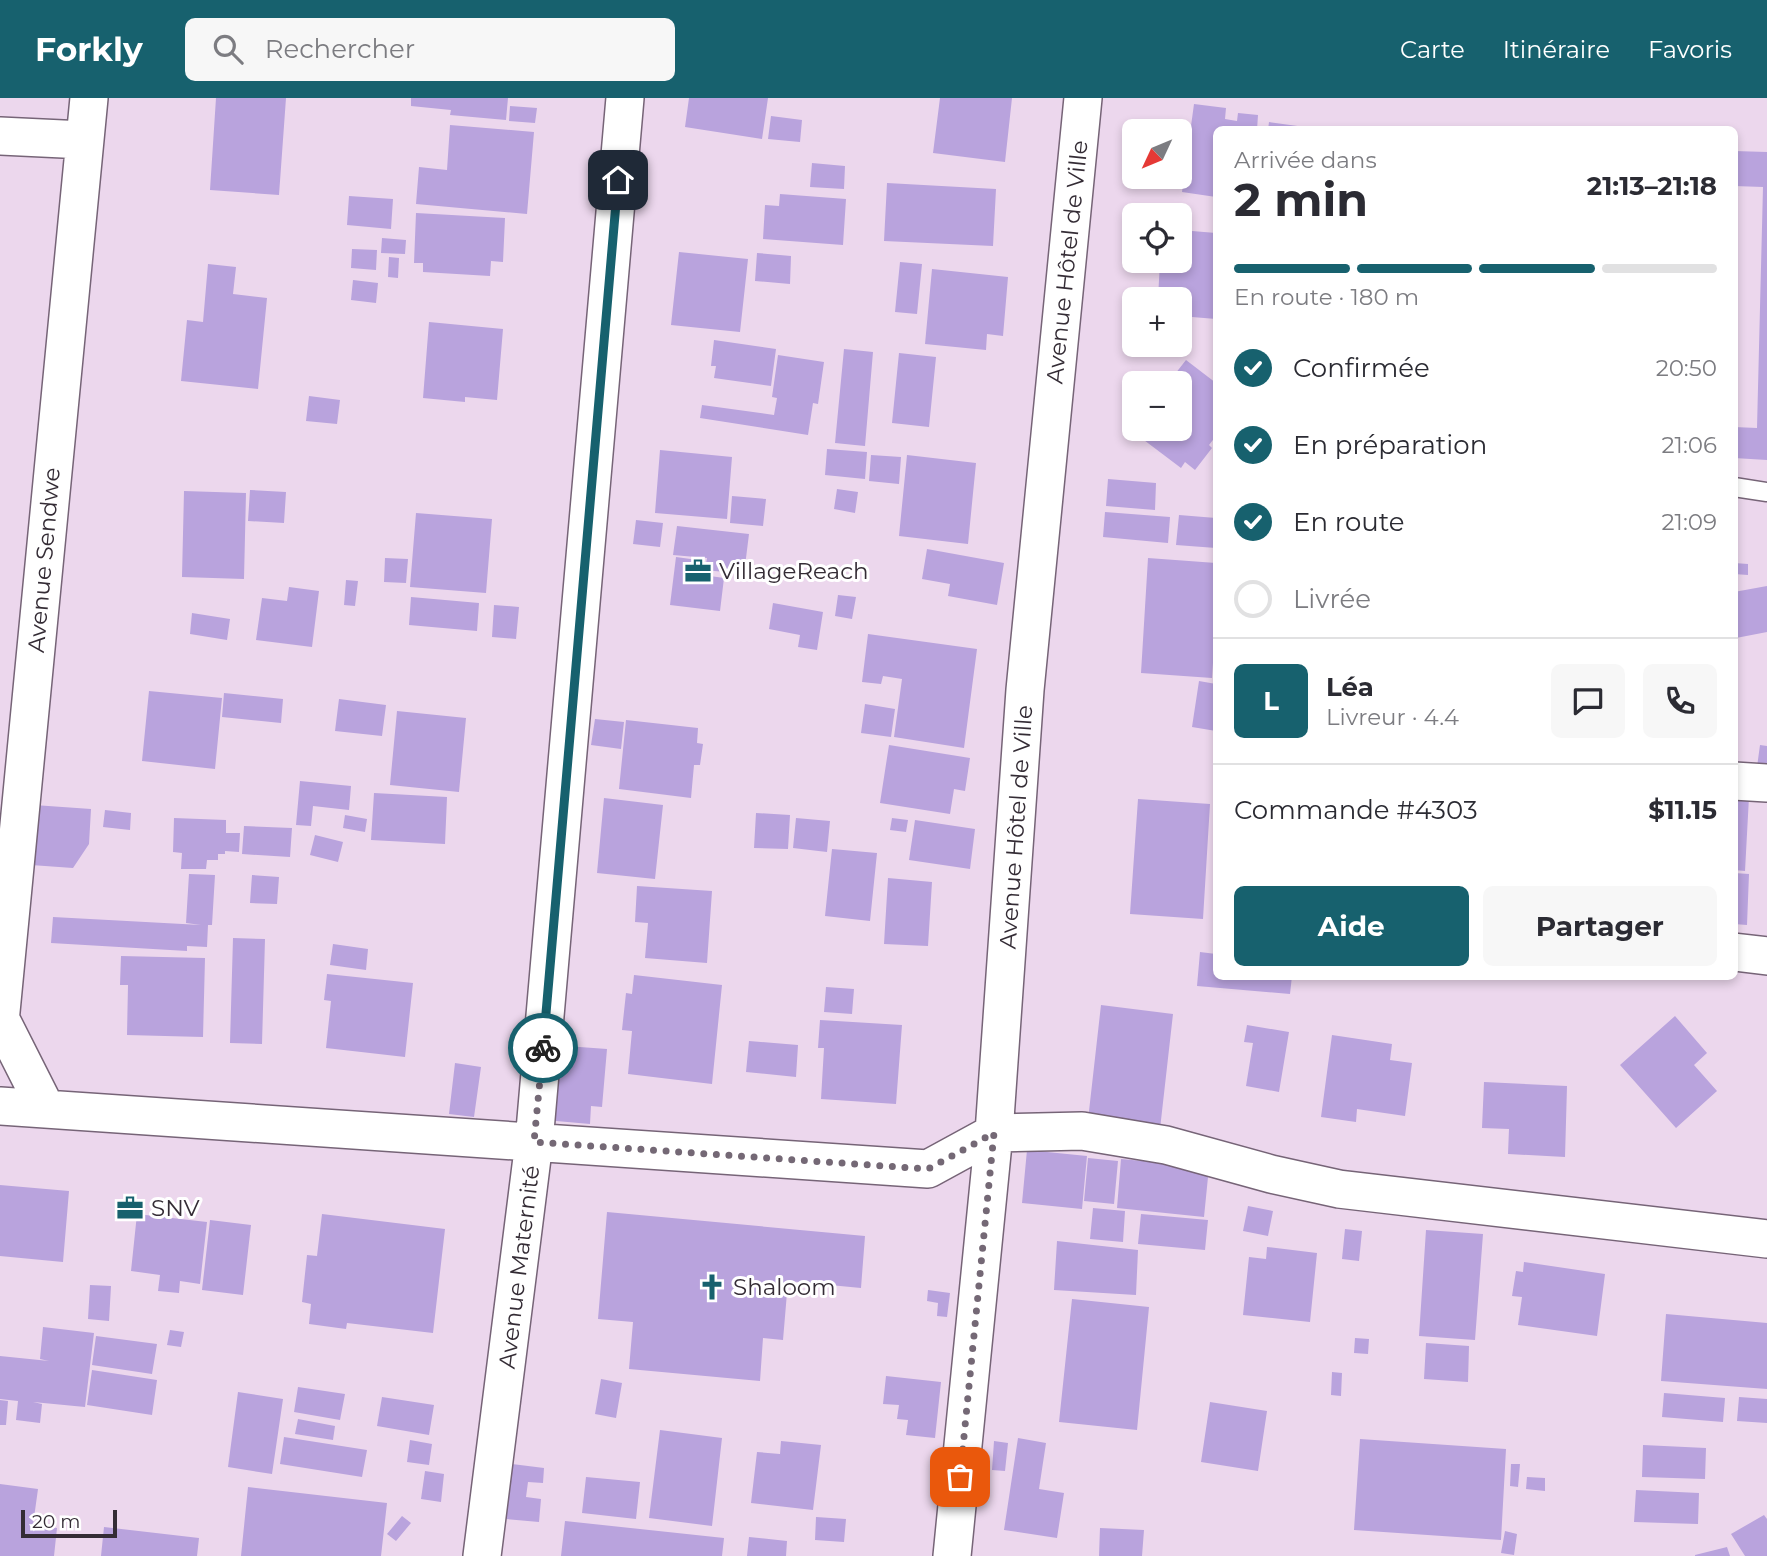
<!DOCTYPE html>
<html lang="fr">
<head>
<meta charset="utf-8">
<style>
  :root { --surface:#fff; --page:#f7f7f7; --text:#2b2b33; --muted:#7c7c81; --line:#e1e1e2; --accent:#17616e }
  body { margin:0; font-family:Montserrat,sans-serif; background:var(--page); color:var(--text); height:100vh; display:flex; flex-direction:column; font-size:26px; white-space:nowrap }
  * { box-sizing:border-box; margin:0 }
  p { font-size:23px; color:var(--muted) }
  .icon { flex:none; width:38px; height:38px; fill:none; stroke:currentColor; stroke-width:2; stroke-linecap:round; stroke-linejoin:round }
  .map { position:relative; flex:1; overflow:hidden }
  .side { position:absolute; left:1213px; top:28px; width:525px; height:854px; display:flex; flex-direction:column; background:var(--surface); border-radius:10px; box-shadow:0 4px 10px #0003 }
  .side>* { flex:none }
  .needle { width:46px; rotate:226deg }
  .buttons { position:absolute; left:1122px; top:21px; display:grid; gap:14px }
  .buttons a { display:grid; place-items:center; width:70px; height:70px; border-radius:10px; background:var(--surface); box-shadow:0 4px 10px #0003; font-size:35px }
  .scale { position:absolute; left:21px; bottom:18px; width:96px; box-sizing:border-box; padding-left:7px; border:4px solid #342c35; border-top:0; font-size:19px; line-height:24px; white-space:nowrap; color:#342c35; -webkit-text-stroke:5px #fff; paint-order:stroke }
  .pin { position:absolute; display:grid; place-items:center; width:60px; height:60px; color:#fff; margin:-30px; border-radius:14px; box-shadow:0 4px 10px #0006 }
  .courier { position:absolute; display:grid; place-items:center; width:70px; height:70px; margin:-35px; border:5px solid #17616e; border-radius:50%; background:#fff; color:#222; box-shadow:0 2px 9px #0007 }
  .summary em { font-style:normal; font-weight:700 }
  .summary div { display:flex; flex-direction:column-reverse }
  .summary { display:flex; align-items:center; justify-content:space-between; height:119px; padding:0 21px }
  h1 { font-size:46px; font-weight:700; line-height:52px }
  .bar { display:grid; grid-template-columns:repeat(4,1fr); gap:10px 7px; align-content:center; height:84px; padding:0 21px }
  .bar i { height:9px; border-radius:5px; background:var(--line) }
  .bar .active { background:var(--accent) }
  .bar p { grid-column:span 4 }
  .line { display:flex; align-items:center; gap:18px; padding:0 21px; border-top:2px solid var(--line) }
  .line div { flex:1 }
  .round { display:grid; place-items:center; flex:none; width:74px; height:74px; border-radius:10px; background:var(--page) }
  ol { padding:0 21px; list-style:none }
  li { display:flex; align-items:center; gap:21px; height:77px }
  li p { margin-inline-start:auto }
  li .icon { padding:7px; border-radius:50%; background:var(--accent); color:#fff; stroke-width:4 }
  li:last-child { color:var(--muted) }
  li i { width:38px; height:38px; border:4px solid var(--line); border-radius:50% }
  .button { display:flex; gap:14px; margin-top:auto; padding:14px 21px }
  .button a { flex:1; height:80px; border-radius:10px; background:var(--accent); color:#fff; font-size:28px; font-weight:700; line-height:80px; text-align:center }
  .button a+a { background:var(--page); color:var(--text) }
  header { display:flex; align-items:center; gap:42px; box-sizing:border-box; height:98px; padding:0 35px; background:var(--accent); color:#fff }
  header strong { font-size:33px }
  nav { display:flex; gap:38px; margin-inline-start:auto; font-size:24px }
  .search { width:490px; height:63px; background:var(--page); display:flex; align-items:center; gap:18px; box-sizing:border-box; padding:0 24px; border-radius:10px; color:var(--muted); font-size:26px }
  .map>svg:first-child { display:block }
</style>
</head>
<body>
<header>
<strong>Forkly</strong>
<div class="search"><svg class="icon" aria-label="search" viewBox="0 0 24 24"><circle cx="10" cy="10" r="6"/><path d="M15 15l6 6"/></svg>Rechercher</div>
<nav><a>Carte</a><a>Itinéraire</a><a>Favoris</a></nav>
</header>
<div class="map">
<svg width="1767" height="1458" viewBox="0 0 1767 1458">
  <rect width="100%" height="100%" fill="#ecd7ed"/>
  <!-- building -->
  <path fill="#b9a3dd" d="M216,0H286L279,97L210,92Z
    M411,0H508L506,22L450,17L451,12L411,8Z
    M689,0H768L762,41L685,29Z
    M940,0H1012L1005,64L933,55Z
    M1194,6L1226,10L1225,21L1237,23L1238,15L1258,17L1257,32H1216V99L1182,94Z
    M510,8L537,10L535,25L509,23Z
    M771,18L802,22L800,44L768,41Z
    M1269,24L1312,30V32H1268Z
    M450,27L534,34L527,116L416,106L419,69L447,72Z
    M1734,53L1767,54V362L1734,360V329L1757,330L1763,89L1734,88Z
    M812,65L845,68L844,91L810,89Z
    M887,85L996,91L993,148L884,143Z
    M780,96L846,101L843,147L763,141L765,107L779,108Z
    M349,98L393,101L391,131L347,127Z
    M416,115L505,120L503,164L491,163L490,178L423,174V165H414Z
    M1180,132L1216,135V221L1180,218V201H1158L1160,163H1180Z
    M382,140L406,142L405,156L381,155Z
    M352,151L377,152L376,172L351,170Z
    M679,154L748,161L740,234L671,227Z
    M757,155L791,158L790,186L755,183Z
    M389,159L399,160L398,180L388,179Z
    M900,164L922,166L917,216L895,214Z
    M208,166L236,169L233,196L267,200L258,291L181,283L187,222L203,224Z
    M932,171L1008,179L1003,238L987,236L986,252L925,246Z
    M353,182L378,185L376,205L351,202Z
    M429,224L503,231L497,302L465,299V304L423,300Z
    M714,242L776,251L771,288L714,280L716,268H711Z
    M844,251L873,254L865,348L835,345Z
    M899,255L936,259L929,329L892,325Z
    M778,257L824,264L818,306L813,305L808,337L700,320L702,307L774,317L777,300L772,299Z
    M1186,262L1216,285V338L1209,347L1212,350L1195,372L1185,364L1181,370L1132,333L1133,331H1180V285H1168Z
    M309,298L340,302L337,326L306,323Z
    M827,351L867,354L865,381L825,377Z
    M660,352L732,359L727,421L655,415Z
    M871,357L901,359L899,386L869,383Z
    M907,357L976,365L968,446L899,438Z
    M1108,381L1156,385L1155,412L1106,408Z
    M837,391L858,394L855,415L834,411Z
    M250,392L286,394L284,425L248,423Z
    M184,393L246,395L244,481L182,479Z
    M732,398L766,401L763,428L730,425Z
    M1105,414L1170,419L1168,445L1103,439Z
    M416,415L492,421L486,495L410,489Z
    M1179,417L1216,420V450L1176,447Z
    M636,422L663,425L660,449L633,446Z
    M677,428L749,436L744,476L705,472L707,460L673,457Z
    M927,451L1004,465L997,507L948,498L950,486L922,481Z
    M676,459L705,463L703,477L724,480L720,513L670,507Z
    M385,460L408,461L406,485L384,484Z
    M1148,460L1216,465V519L1212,580L1141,575Z
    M1734,465L1748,466V477L1734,476Z
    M346,482L358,483L355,508L344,507Z
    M1767,488V534L1736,540L1734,494Z
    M289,489L319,493L312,549L256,542L262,500L287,503Z
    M838,497L856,499L852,521L835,518Z
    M411,499L479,505L477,533L409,527Z
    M773,505L823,514L817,552L798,549L800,537L769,531Z
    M494,507L519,509L516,541L492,539Z
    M192,515L230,521L227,542L190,536Z
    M868,536L977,551L964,650L894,639L902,581L883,578L881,586L862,584Z
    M1199,583L1216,586V633L1192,629Z
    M149,593L222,600L215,671L142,663Z
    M224,595L283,601L281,625L222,619Z
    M339,601L386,607L382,638L335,633Z
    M865,606L895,611L891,639L861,635Z
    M397,613L466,620L459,694L390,687Z
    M595,621L624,624L621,651L591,647Z
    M626,622L698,630L697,645L703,646L700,667H694L691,700L619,691Z
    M889,647L970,660L965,693L954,691L950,716L880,705Z
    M1760,647L1767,648V671L1757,669Z
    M300,683L351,688L349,712L313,708L311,728L296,727Z
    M374,695L447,699L445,746L371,742Z
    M1734,698L1749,699L1745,773L1734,772Z
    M604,700L663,707L655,781L597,775Z
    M1138,701L1210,706L1203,821L1130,816Z
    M34,707L91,711L89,746L73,770L31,767Z
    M105,712L131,715L130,732L103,729Z
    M756,715L790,717L788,751L754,750Z
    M345,717L367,721L365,734L343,730Z
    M174,720L226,722V735H240L239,754L225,753V756H218V762H207L206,771H181L182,755L173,754Z
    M796,720L830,723L827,754L793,750Z
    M892,720L908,722L906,734L890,732Z
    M915,722L975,731L970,771L909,762Z
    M244,728L292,730L290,759L242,756Z
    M315,737L343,744L338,764L310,757Z
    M832,751L877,755L870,823L825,818Z
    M1734,775L1749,776L1747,827L1734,826Z
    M189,776L215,777L212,827H208L207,849L187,848V853L51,845L53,819L201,827L186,825Z
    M252,777L279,779L277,806L250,805Z
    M888,780L932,784L928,848L884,846Z
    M637,788L712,793L707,865L645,860L648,825L635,824Z
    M233,840L265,841L262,946L230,945Z
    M333,846L368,851L366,872L330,867Z
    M1200,854L1216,856V878H1292L1290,896L1197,888Z
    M121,858L205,860L203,939L127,937L128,887H120Z
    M327,876L413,885L405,959L326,950L331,903L324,902Z
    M634,877L722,887L712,986L628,976L632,933L622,932L626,895L632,896Z
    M826,889L854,891L852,916L824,914Z
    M1101,907L1173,916L1160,1031L1088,1022Z
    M1675,918L1707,955L1694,967L1717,993L1676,1030L1620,967Z
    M820,922L902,927L896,1006L821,1001L824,950H818Z
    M1247,927L1289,934L1279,994L1246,988L1253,945L1244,944Z
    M1332,937L1392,946L1390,962L1412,965L1405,1018L1357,1011L1356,1024L1321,1019Z
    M749,943L798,947L796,979L746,974Z
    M566,948L607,951L602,1009L591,1008L590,1026L545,1022L550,961L565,962Z
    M455,965L481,969L474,1019L449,1016Z
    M1484,984L1567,988L1565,1059L1508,1056L1509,1031L1482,1030Z
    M1027,1052L1087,1058L1082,1111L1022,1105Z
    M1088,1060L1118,1063L1114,1106L1084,1103Z
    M1121,1061L1209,1069L1204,1119L1117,1110Z
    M0,1087L69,1093L63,1164L0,1158Z
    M1248,1108L1273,1113L1268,1138L1243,1133Z
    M1093,1110L1125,1113L1123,1144L1090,1141Z
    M607,1114L865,1138L861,1190L788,1183L783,1242L763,1240L760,1283L629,1271L633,1224L598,1221Z
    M137,1116L207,1124L200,1186L180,1183L179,1195L158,1193L160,1177L131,1173Z
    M322,1116L445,1131L433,1235L347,1225L346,1231L309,1226L311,1206L302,1204L307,1157L317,1158Z
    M1141,1116L1208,1122L1205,1152L1138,1146Z
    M210,1122L251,1127L243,1197L202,1192Z
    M1345,1131L1362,1133L1359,1163L1342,1161Z
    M1426,1132L1483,1136L1475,1242L1419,1238Z
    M1057,1143L1138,1152L1136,1197L1054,1192Z
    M1267,1149L1317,1155L1310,1224L1243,1217L1249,1159L1266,1161Z
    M1524,1164L1605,1176L1597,1238L1518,1227L1522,1199L1512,1198L1516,1173L1523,1174Z
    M90,1187L111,1188L109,1223L88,1221Z
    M928,1192L950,1195L947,1219L937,1218L938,1205L927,1203Z
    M1072,1201L1149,1209L1137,1332L1059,1324Z
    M1666,1216L1767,1225V1291L1661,1283Z
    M43,1229L94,1235L85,1309L33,1304L42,1306L40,1325L16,1322L18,1303L0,1301V1258L49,1263L40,1261Z
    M170,1232L184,1234L181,1249L167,1247Z
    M96,1238L157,1246L152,1276L92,1267Z
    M1355,1240L1369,1241L1368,1256L1354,1255Z
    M1426,1245L1469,1248L1468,1284L1424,1281Z
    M92,1272L157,1282L152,1317L87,1307Z
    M1332,1274L1342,1275L1341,1298L1331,1297Z
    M886,1278L941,1284L935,1340L906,1337L908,1322L897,1321L899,1307L883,1306Z
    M601,1281L622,1285L616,1320L595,1316Z
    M298,1289L345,1296L340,1322L294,1314Z
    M238,1294L283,1301L272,1376L228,1369Z
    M1664,1295L1725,1300L1723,1324L1662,1319Z
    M382,1299L434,1307L429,1337L377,1328Z
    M1739,1299L1767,1301V1325L1737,1323Z
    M0,1302L8,1303L6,1327H0Z
    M1210,1304L1267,1313L1258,1373L1201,1364Z
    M298,1321L335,1328L333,1342L295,1336Z
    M660,1332L722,1340L712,1428L649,1420Z
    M284,1339L367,1352L362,1379L280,1366Z
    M1018,1340L1046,1345L1039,1391L1064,1395L1057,1440L1004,1432Z
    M1360,1341L1506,1351L1501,1442L1354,1432Z
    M410,1342L432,1346L429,1367L407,1364Z
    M781,1343L821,1347L813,1412L751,1405L757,1354L780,1356Z
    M994,1343L1008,1345L1005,1373L992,1372Z
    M1643,1347L1706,1350L1705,1381L1642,1379Z
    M512,1366L544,1370L543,1385L528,1384L526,1399L541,1401L539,1424L506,1421Z
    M1511,1366H1520L1518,1389L1510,1388Z
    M425,1373L444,1376L441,1404L421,1401Z
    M586,1379L640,1384L636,1421L582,1415Z
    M1527,1379L1545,1380V1393L1526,1391Z
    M0,1386L38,1391L33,1427L57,1430L54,1458H0Z
    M248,1389L387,1405L381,1458H241Z
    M1636,1392L1699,1395L1698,1426L1634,1424Z
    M1764,1417L1767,1421V1458H1745L1731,1436Z
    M402,1418L411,1425L396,1443L387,1436Z
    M816,1419L846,1421L844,1444L815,1442Z
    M565,1423L724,1440L722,1458H561Z
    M104,1429L199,1440L197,1458H101Z
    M1100,1430L1144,1432L1142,1458H1099Z
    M1505,1433L1517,1436L1514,1457L1501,1455Z
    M749,1439L787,1443L786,1458H747Z
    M1727,1449L1730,1458H1695V1457Z"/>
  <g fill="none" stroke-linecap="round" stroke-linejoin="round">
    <!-- lane casing -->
    <g stroke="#766477" stroke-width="21">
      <path id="lane" d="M1734,389L1767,394"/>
    </g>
    <!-- street casing -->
    <g stroke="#766477" stroke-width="40">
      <path id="street" d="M0,38L84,42
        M1734,683L1767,685
        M1734,854L1767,858
        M1,922L46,1011
        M0,924L89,0
        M0,1008L928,1071L994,1035L1082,1033L1166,1047L1271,1076L1339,1091L1767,1141
        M482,1458L534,1044L625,0
        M952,1458L994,1035L1025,592L1083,0"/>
    </g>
    <!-- lane -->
    <use href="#lane" stroke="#fff" stroke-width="18"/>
    <!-- street -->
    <use href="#street" stroke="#fff" stroke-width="37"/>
  </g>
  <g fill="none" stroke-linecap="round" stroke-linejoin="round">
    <!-- done -->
    <path stroke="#746875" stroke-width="7" stroke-dasharray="0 12.6" d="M543,950L534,1044L928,1071L994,1035L960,1379"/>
    <!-- route -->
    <path stroke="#17616e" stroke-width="9" d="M543,950L618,82"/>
  </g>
  <!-- icons -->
  <defs>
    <g id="office-bare" transform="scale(2.1)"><path d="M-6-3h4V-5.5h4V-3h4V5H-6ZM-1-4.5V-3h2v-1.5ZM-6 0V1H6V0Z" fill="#17616e" stroke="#fff" stroke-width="2.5" paint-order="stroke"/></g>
    <g id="church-bare" transform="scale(2.1)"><path d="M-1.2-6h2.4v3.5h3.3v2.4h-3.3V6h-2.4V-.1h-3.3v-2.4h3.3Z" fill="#17616e" stroke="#fff" stroke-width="2.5" paint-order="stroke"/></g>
  </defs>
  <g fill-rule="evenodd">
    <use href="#office-bare" x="698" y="473"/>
    <use href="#office-bare" x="130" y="1110"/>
    <use href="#church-bare" x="712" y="1189"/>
  </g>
  <g text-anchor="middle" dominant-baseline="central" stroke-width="6" stroke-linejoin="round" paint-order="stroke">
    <!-- street labels -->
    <g font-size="23" fill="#342c35" stroke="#fff">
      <text transform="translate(1067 164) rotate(-84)">Avenue Hôtel de Ville</text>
      <text transform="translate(44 462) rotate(-85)">Avenue Sendwe</text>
      <text transform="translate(1016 729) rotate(-86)">Avenue Hôtel de Ville</text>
      <text transform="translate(519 1169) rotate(-83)">Avenue Maternité</text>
    </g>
    <!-- poi labels -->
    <g font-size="23" fill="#342c35" stroke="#fff" text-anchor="start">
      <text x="719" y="473">VillageReach</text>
      <text x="151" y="1110">SNV</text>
      <text x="733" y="1189">Shaloom</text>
    </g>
  </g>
</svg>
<div class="buttons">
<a><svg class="needle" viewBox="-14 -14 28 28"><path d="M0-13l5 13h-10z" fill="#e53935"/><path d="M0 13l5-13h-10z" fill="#7c7c81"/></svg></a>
<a><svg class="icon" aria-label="locate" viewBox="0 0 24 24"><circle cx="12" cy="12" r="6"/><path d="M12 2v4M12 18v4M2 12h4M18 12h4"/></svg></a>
<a>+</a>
<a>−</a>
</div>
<div class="scale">20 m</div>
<div class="pin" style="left:960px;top:1379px;background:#ea580c"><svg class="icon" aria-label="bag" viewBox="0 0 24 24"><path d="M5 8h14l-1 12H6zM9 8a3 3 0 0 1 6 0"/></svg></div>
<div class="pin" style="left:618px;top:82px;background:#1f2937"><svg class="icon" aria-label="home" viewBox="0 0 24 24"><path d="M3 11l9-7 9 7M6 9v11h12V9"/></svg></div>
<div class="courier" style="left:543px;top:950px"><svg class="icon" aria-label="bike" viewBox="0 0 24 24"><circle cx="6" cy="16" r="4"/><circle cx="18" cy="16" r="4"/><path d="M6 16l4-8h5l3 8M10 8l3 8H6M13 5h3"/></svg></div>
<section class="side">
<div class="summary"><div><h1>2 min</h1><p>Arrivée dans</p></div><em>21:13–21:18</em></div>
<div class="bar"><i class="active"></i><i class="active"></i><i class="active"></i><i></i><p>En route · 180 m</p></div>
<ol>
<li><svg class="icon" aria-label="check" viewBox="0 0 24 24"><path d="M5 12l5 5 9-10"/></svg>Confirmée<p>20:50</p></li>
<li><svg class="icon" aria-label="check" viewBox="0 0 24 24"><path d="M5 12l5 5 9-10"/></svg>En préparation<p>21:06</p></li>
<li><svg class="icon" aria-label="check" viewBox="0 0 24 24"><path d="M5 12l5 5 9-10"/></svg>En route<p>21:09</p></li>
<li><i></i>Livrée</li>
</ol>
<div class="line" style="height:126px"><b class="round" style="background:var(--accent);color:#fff">L</b><div><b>Léa</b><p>Livreur · 4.4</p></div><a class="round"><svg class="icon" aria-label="chat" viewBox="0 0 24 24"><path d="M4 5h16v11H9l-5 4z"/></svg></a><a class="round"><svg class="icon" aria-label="phone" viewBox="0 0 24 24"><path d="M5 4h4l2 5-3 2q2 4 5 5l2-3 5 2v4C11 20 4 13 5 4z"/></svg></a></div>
<div class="line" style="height:91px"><div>Commande #4303</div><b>$11.15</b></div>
<div class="button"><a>Aide</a><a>Partager</a></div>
</section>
</div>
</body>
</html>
